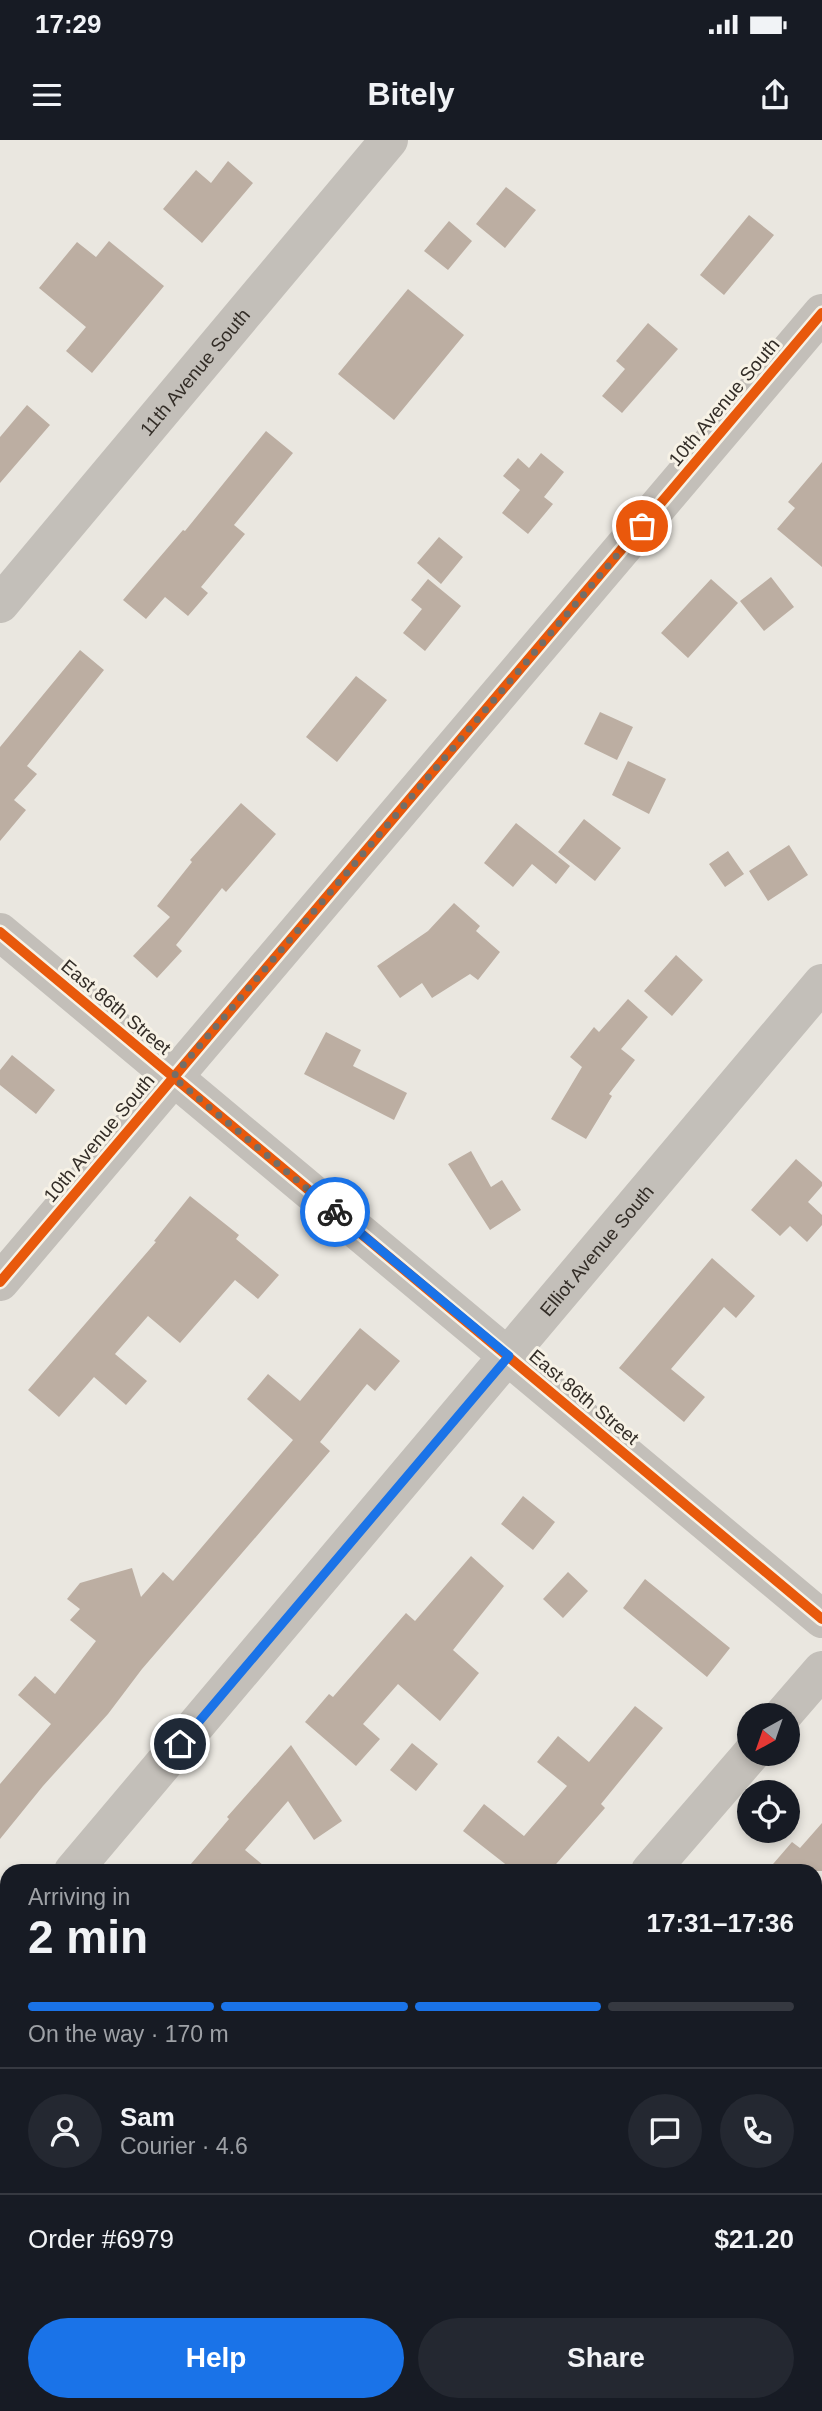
<!DOCTYPE html>
<html lang="en">
<head>
<meta charset="utf-8">
<style>
  :root { --surface:#171b24; --page:#242831; --text:#f1f3f6; --muted:#9ea1a6; --line:#363941; --accent:#1a73e8 }
  body { margin:0; font-family:Arial,sans-serif; background:var(--page); color:var(--text); height:100vh; display:flex; flex-direction:column; font-size:26px; white-space:nowrap }
  * { box-sizing:border-box; margin:0 }
  p { font-size:23px; color:var(--muted) }
  .icon { flex:none; width:38px; height:38px; fill:none; stroke:currentColor; stroke-width:2; stroke-linecap:round; stroke-linejoin:round }
  .map { position:relative; flex:1; overflow:hidden }
  .drawer { position:absolute; left:0px; top:1724px; width:822px; height:548px; display:flex; flex-direction:column; background:var(--surface); border-radius:21px 21px 0 0; box-shadow:0 4px 10px #0003 }
  .drawer>* { flex:none }
  .needle { width:46px; rotate:220deg }
  .tools { position:absolute; left:737px; top:1563px; display:grid; gap:14px }
  .tools a { display:grid; place-items:center; width:63px; height:63px; border-radius:50%; background:var(--surface); box-shadow:0 4px 10px #0003; font-size:35px }
  .pin { position:absolute; display:grid; place-items:center; width:60px; height:60px; color:#fff; margin:-30px; border:4px solid #fff; border-radius:50%; box-shadow:0 2px 7px #0007 }
  .courier { position:absolute; display:grid; place-items:center; width:70px; height:70px; margin:-35px; border:5px solid #1a73e8; border-radius:50%; background:#fff; color:#222; box-shadow:0 2px 9px #0007 }
  .headline em { font-style:normal; font-weight:700 }
  .headline div { display:flex; flex-direction:column-reverse }
  .headline { display:flex; align-items:center; justify-content:space-between; height:119px; padding:0 28px }
  h1 { font-size:46px; font-weight:700; line-height:52px }
  .bar { display:grid; grid-template-columns:repeat(4,1fr); gap:10px 7px; align-content:center; height:84px; padding:0 28px }
  .bar i { height:9px; border-radius:5px; background:var(--line) }
  .bar .current { background:var(--accent) }
  .bar p { grid-column:span 4 }
  .line { display:flex; align-items:center; gap:18px; padding:0 28px; border-top:2px solid var(--line) }
  .line div { flex:1 }
  .round { display:grid; place-items:center; flex:none; width:74px; height:74px; border-radius:37px; background:var(--page) }
  .cta { display:flex; gap:14px; margin-top:auto; padding:14px 28px }
  .cta a { flex:1; height:80px; border-radius:42px; background:var(--accent); color:#fff; font-size:28px; font-weight:700; line-height:80px; text-align:center }
  .cta a+a { background:var(--page); color:var(--text) }
  .status { display:flex; justify-content:space-between; align-items:center; height:49px; padding:0 35px; background:var(--surface); direction:ltr }
  .status svg { height:19px; fill:currentColor }
  header { display:flex; justify-content:space-between; align-items:center; height:91px; padding:0 28px; background:var(--surface); font-size:32px; font-weight:700 }
  .map>svg:first-child { display:block }
</style>
</head>
<body>
<div class="status"><b>17:29</b><svg viewBox="0 0 49 12"><path d="M0 12V9h3v3zM5 12V6h3v6zM10 12V3h3v9zM15 12V0h3v12zM26 1h20v11H26zM47 4h2v5h-2z"/></svg></div>
<header><svg class="icon" aria-label="menu" viewBox="0 0 24 24"><path d="M4 6h16M4 12h16M4 18h16"/></svg>Bitely<svg class="icon" aria-label="share" viewBox="0 0 24 24"><path d="M12 15V3M7 8l5-5 5 5M5 13v7h14v-7"/></svg></header>
<div class="map">
<svg width="822" height="2271" viewBox="0 0 822 2271">
  <rect width="100%" height="100%" fill="#eae7e0"/>
  <!-- building -->
  <path fill="#bcaea2" d="M228,21L253,43L202,103L163,69L196,30L211,43Z
    M506,47L536,70L505,108L476,84Z
    M749,75L774,95L724,155L700,135Z
    M449,81L472,101L448,130L424,111Z
    M109,101L164,146L92,233L66,211L86,187L39,148L77,102L96,117Z
    M408,149L464,195L394,280L338,234Z
    M648,183L678,209L622,273L602,256L625,229L616,221Z
    M27,265L50,285L0,343V297Z
    M266,291L293,313L234,385L245,394L201,447L208,453L188,476L165,457L146,479L123,460L183,390L185,391Z
    M541,313L564,332L544,357L553,364L528,394L502,373L520,350L503,336L518,318L529,328Z
    M822,322V427L777,389L795,368L788,362Z
    M439,397L463,417L441,444L417,423Z
    M771,437L794,467L764,491L740,461Z
    M428,439L461,466L425,511L403,493L422,469L411,460Z
    M711,439L738,463L688,518L661,493Z
    M80,510L104,530L27,626L37,634L14,660L26,670L0,701V607Z
    M356,536L387,560L337,622L306,597Z
    M600,572L633,587L617,620L584,604Z
    M628,621L666,639L649,674L612,655Z
    M241,663L276,694L226,752L222,748L176,805L182,811L157,838L133,816L170,777L157,766L192,722L190,720Z
    M584,679L621,708L595,741L558,712Z
    M516,683L570,726L556,744L532,724L513,747L484,723Z
    M789,705L808,735L768,761L749,731Z
    M728,711L744,734L725,747L709,724Z
    M454,763L480,786L476,791L500,812L478,840L470,834L432,858L422,843L400,858L377,826L428,791Z
    M676,815L703,840L672,876L644,851Z
    M628,859L648,877L621,909L635,920L609,954L612,956L586,999L551,979L582,927L570,917L594,887L599,892Z
    M326,892L361,910L353,926L407,953L394,980L304,934Z
    M12,915L55,950L36,974L0,945V930Z
    M471,1011L491,1047L502,1040L521,1070L490,1090L448,1024Z
    M796,1019L822,1042V1046L808,1062L822,1075V1085L807,1102L790,1086L780,1096L751,1070Z
    M190,1056L239,1095L236,1099L279,1135L258,1159L235,1140L180,1203L148,1176L115,1214L147,1241L126,1265L94,1237L59,1277L28,1250L156,1102L154,1101Z
    M712,1118L755,1156L736,1178L724,1167L671,1229L705,1257L684,1282L619,1228Z
    M360,1188L400,1221L375,1251L367,1244L320,1302L330,1311L142,1529L108,1574L43,1646L0,1699V1644L51,1584L18,1555L35,1536L55,1554L96,1501L70,1480L80,1469L67,1459L80,1443L132,1428L141,1457L163,1432L173,1441L293,1300L247,1259L268,1234L300,1261Z
    M523,1356L555,1382L533,1410L501,1384Z
    M471,1416L504,1446L453,1510L479,1533L440,1581L398,1544L363,1584L380,1599L356,1626L305,1582L329,1554L333,1557L406,1473L415,1481Z
    M568,1432L588,1451L563,1478L543,1459Z
    M645,1439L730,1508L707,1537L623,1468Z
    M635,1566L663,1588L601,1664L605,1668L550,1731H514L463,1691L484,1664L524,1696L567,1646L537,1622L558,1596L589,1622Z
    M412,1603L438,1624L416,1651L390,1630Z
    M291,1605L342,1681L314,1700L288,1661L245,1710L270,1731H185L229,1679L227,1677Z
    M822,1683V1731H767L792,1702L800,1708Z"/>
  <g fill="none" stroke-linecap="round" stroke-linejoin="round">
    <!-- minor -->
    <g stroke="#c3bfb9" stroke-width="38">
      <path id="s1" d="M0,464L389,0"/>
      <path d="M0,792L822,1479"/>
      <path d="M0,1142L822,173"/>
      <path d="M783,1575L822,1530"/>
      <path id="s2" d="M73,1731L822,843"/>
      <path d="M650,1731L751,1614"/>
      <path d="M0,1817L7,1809"/>
      <path d="M816,2202L822,2194"/>
      <path d="M189,2271L195,2264"/>
      <path d="M756,2271L762,2264"/>
    </g>
    <!-- cycleway casing -->
    <g stroke="#f7f2e6" stroke-width="15">
      <path id="cycleway" d="M0,792L822,1479
        M0,1142L822,173"/>
    </g>
    <!-- cycleway -->
    <use href="#cycleway" stroke="#e8590c" stroke-width="10"/>
  </g>
  <g fill="none" stroke-linecap="round" stroke-linejoin="round">
    <!-- done -->
    <path stroke="#736e68" stroke-width="7" stroke-dasharray="0 12.6" d="M335,1072L173,937L642,386"/>
    <!-- route -->
    <path stroke="#1a73e8" stroke-width="9" d="M180,1604L509,1216L335,1072"/>
  </g>
  <g text-anchor="middle" dominant-baseline="central" stroke-width="6" stroke-linejoin="round" paint-order="stroke">
    <!-- street labels -->
    <g font-size="19" fill="#332d27" stroke="#f7f2e6">
      <text stroke="none"><textPath href="#s1" startOffset="303">11th Avenue South</textPath></text>
      <text transform="translate(724 262) rotate(-50)">10th Avenue South</text>
      <text transform="translate(116 867) rotate(40)">East 86th Street</text>
      <text transform="translate(99 998) rotate(-50)">10th Avenue South</text>
      <text stroke="none"><textPath href="#s2" startOffset="812">Elliot Avenue South</textPath></text>
      <text transform="translate(584 1257) rotate(40)">East 86th Street</text>
    </g>
  </g>
</svg>
<div class="tools">
<a><svg class="needle" viewBox="-14 -14 28 28"><path d="M0-13l5 13h-10z" fill="#e53935"/><path d="M0 13l5-13h-10z" fill="#9ea1a6"/></svg></a>
<a><svg class="icon" aria-label="locate" viewBox="0 0 24 24"><circle cx="12" cy="12" r="6"/><path d="M12 2v4M12 18v4M2 12h4M18 12h4"/></svg></a>
</div>
<div class="pin" style="left:642px;top:386px;background:#ea580c"><svg class="icon" aria-label="bag" viewBox="0 0 24 24"><path d="M5 8h14l-1 12H6zM9 8a3 3 0 0 1 6 0"/></svg></div>
<div class="pin" style="left:180px;top:1604px;background:#1f2937"><svg class="icon" aria-label="home" viewBox="0 0 24 24"><path d="M3 11l9-7 9 7M6 9v11h12V9"/></svg></div>
<div class="courier" style="left:335px;top:1072px"><svg class="icon" aria-label="bike" viewBox="0 0 24 24"><circle cx="6" cy="16" r="4"/><circle cx="18" cy="16" r="4"/><path d="M6 16l4-8h5l3 8M10 8l3 8H6M13 5h3"/></svg></div>
<section class="drawer">
<div class="headline"><div><h1>2 min</h1><p>Arriving in</p></div><em>17:31–17:36</em></div>
<div class="bar"><i class="current"></i><i class="current"></i><i class="current"></i><i></i><p>On the way · 170 m</p></div>
<div class="line" style="height:126px"><a class="round"><svg class="icon" aria-label="person" viewBox="0 0 24 24"><circle cx="12" cy="8" r="4"/><path d="M4 21q1-7 8-7t8 7"/></svg></a><div><b>Sam</b><p>Courier · 4.6</p></div><a class="round"><svg class="icon" aria-label="chat" viewBox="0 0 24 24"><path d="M4 5h16v11H9l-5 4z"/></svg></a><a class="round"><svg class="icon" aria-label="phone" viewBox="0 0 24 24"><path d="M5 4h4l2 5-3 2q2 4 5 5l2-3 5 2v4C11 20 4 13 5 4z"/></svg></a></div>
<div class="line" style="height:91px"><div>Order #6979</div><b>$21.20</b></div>
<div class="cta"><a>Help</a><a>Share</a></div>
</section>
</div>
</body>
</html>
